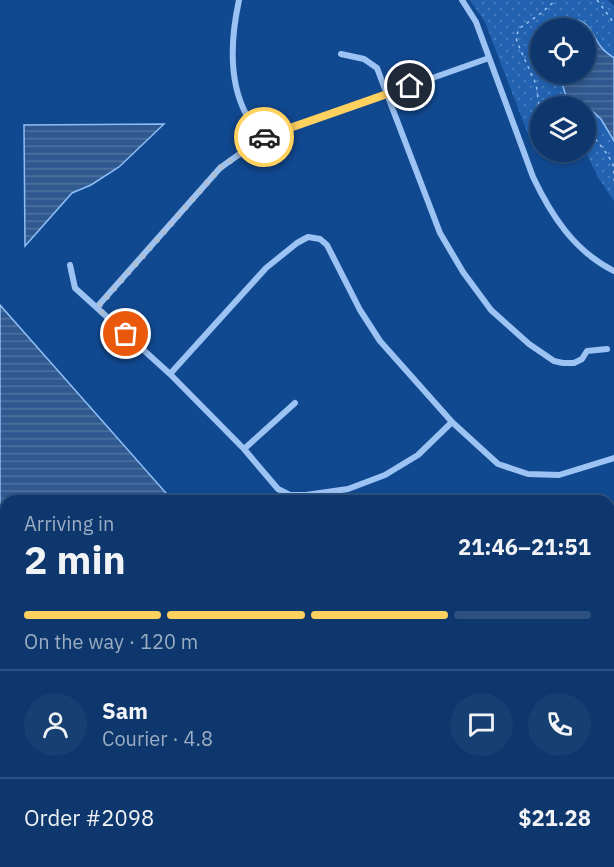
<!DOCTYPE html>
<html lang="en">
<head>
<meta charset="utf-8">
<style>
  :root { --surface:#0d376d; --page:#163f72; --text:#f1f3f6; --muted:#9aacc2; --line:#2d5180; --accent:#ffd15e }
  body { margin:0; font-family:"IBM Plex Sans",sans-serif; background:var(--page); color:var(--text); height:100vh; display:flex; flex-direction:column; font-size:22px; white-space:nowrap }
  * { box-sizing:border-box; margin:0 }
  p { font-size:20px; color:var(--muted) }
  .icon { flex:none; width:33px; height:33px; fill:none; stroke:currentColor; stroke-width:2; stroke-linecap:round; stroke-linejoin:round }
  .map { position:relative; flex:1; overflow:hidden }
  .sheet { position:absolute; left:0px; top:495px; width:615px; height:372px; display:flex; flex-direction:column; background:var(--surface); border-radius:18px 18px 0 0; box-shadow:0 3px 9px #0003,0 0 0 2px var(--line) }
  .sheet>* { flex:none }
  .tools { position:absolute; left:530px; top:18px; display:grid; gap:12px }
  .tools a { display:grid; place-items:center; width:66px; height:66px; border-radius:50%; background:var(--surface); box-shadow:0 3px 9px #0003,0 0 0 2px var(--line); font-size:30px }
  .pin { position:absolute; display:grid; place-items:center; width:51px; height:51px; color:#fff; margin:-26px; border:3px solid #fff; border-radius:50%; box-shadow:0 2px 6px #0007 }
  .courier { position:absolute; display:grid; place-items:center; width:60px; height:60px; margin:-30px; border:4px solid #ffd15e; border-radius:50%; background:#fff; color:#222; box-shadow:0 2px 8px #0007 }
  .headline em { font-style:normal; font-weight:700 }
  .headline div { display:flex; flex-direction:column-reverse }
  .headline { display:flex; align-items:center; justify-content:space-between; height:102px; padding:0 24px }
  h1 { font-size:39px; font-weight:700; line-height:45px }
  .bar { display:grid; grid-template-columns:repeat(4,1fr); gap:9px 6px; align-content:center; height:72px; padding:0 24px }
  .bar i { height:8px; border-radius:4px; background:var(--line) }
  .bar .selected { background:var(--accent) }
  .bar p { grid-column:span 4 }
  .line { display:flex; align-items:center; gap:15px; padding:0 24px; border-top:2px solid var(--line) }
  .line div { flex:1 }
  .round { display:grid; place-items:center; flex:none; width:63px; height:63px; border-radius:32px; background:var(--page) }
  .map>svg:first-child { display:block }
</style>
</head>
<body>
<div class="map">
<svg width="614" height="867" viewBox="0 0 614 867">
  <defs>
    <pattern id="park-dots" width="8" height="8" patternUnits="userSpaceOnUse" patternTransform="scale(1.5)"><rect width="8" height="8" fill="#2262b1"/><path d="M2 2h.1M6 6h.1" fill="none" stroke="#437abd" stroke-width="1.8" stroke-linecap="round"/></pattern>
    <pattern id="water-rules" width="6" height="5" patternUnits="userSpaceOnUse" patternTransform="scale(1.5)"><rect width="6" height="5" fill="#30598f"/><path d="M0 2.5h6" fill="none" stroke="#4f72a0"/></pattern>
  </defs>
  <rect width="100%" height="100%" fill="#114991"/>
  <!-- park -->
  <path fill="url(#park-dots)" fill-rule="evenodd" d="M470,0H608L614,6V201L599,179L585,151V106H540V148L534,150L485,22ZM540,28H585V74H540Z"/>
  <!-- water -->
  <path fill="url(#water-rules)" stroke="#8ebef6" stroke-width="1.5" d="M576,20C590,21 594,39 602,48C605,52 610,55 614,58V141L601,119L588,107L571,101L566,96L559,74H585V28H564Z
    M164,124L119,167L91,185L72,193L25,246L24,125Z
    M0,305L173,501H6V528L0,519Z
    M614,528V614L609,617V529Z
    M265,861H388L375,867H265Z"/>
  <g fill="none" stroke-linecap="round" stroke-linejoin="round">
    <!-- stream -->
    <path stroke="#8ebef6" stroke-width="2" d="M0,582L6,590
      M609,652L614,650
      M609,706L614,709
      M79,861L81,867"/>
    <!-- path -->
    <path stroke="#9cc3f3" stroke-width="1.5" stroke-dasharray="3 4.5" stroke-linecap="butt" d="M597,0L614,23
      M540,112L536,84L525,60L517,42L516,36L520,28L540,14L556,0
      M585,128C593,135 610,156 613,165C614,170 614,176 614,181
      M225,867L226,861
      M434,867L439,861"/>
    <!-- street -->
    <path stroke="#9cc3f3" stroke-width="6" d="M239,0C231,37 228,80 246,114C251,122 257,130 262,138
      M462,0L476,22L533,177C551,215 574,251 614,271
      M341,54L364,59L377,68L440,233L463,272L491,310L529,344L554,361L563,363H574L582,359L587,351L607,349
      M70,265L75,288L170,374L244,449L278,489L290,495H306L348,489L385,475L418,455L452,422
      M97,307L220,168L262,138L489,58
      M170,374L266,268L297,243L308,237L320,239L327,245L360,310L380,341L452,422L498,464L528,474L559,475L614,458
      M244,449L295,403
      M216,861V867
      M516,861V867
      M181,867L183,861"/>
  </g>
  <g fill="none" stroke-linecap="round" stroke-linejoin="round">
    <!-- done -->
    <path stroke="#acbfd8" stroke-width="6" stroke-dasharray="0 10.8" d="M126,334L97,308L220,168L264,137"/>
    <!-- route -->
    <path stroke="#ffd15e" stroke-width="8" d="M264,137L410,86"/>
  </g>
</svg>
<div class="tools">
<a><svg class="icon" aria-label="locate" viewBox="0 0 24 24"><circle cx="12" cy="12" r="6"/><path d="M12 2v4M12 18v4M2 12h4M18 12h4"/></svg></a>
<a><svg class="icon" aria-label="layers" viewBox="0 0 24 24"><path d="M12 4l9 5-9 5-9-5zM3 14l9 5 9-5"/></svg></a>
</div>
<div class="pin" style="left:126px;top:334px;background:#ea580c"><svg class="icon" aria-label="bag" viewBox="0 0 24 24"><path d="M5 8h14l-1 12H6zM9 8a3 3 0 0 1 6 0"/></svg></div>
<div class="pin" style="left:410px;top:86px;background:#1f2937"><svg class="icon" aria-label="home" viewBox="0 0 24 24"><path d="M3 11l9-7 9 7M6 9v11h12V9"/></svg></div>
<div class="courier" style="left:264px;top:137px"><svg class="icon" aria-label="car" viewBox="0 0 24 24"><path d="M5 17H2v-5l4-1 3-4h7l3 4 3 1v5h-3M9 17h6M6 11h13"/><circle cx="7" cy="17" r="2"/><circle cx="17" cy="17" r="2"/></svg></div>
<section class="sheet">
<div class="headline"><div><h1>2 min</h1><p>Arriving in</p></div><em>21:46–21:51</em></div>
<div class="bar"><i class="selected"></i><i class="selected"></i><i class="selected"></i><i></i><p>On the way · 120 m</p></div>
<div class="line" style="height:108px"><a class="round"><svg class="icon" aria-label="person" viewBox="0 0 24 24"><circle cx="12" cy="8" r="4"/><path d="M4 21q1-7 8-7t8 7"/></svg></a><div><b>Sam</b><p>Courier · 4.8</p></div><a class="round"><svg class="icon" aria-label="chat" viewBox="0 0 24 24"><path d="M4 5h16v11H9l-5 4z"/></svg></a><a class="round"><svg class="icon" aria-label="phone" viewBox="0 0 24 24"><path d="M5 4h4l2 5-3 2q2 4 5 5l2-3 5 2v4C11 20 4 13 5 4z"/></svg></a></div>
<div class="line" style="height:78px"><div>Order #2098</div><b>$21.28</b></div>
</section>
</div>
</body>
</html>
